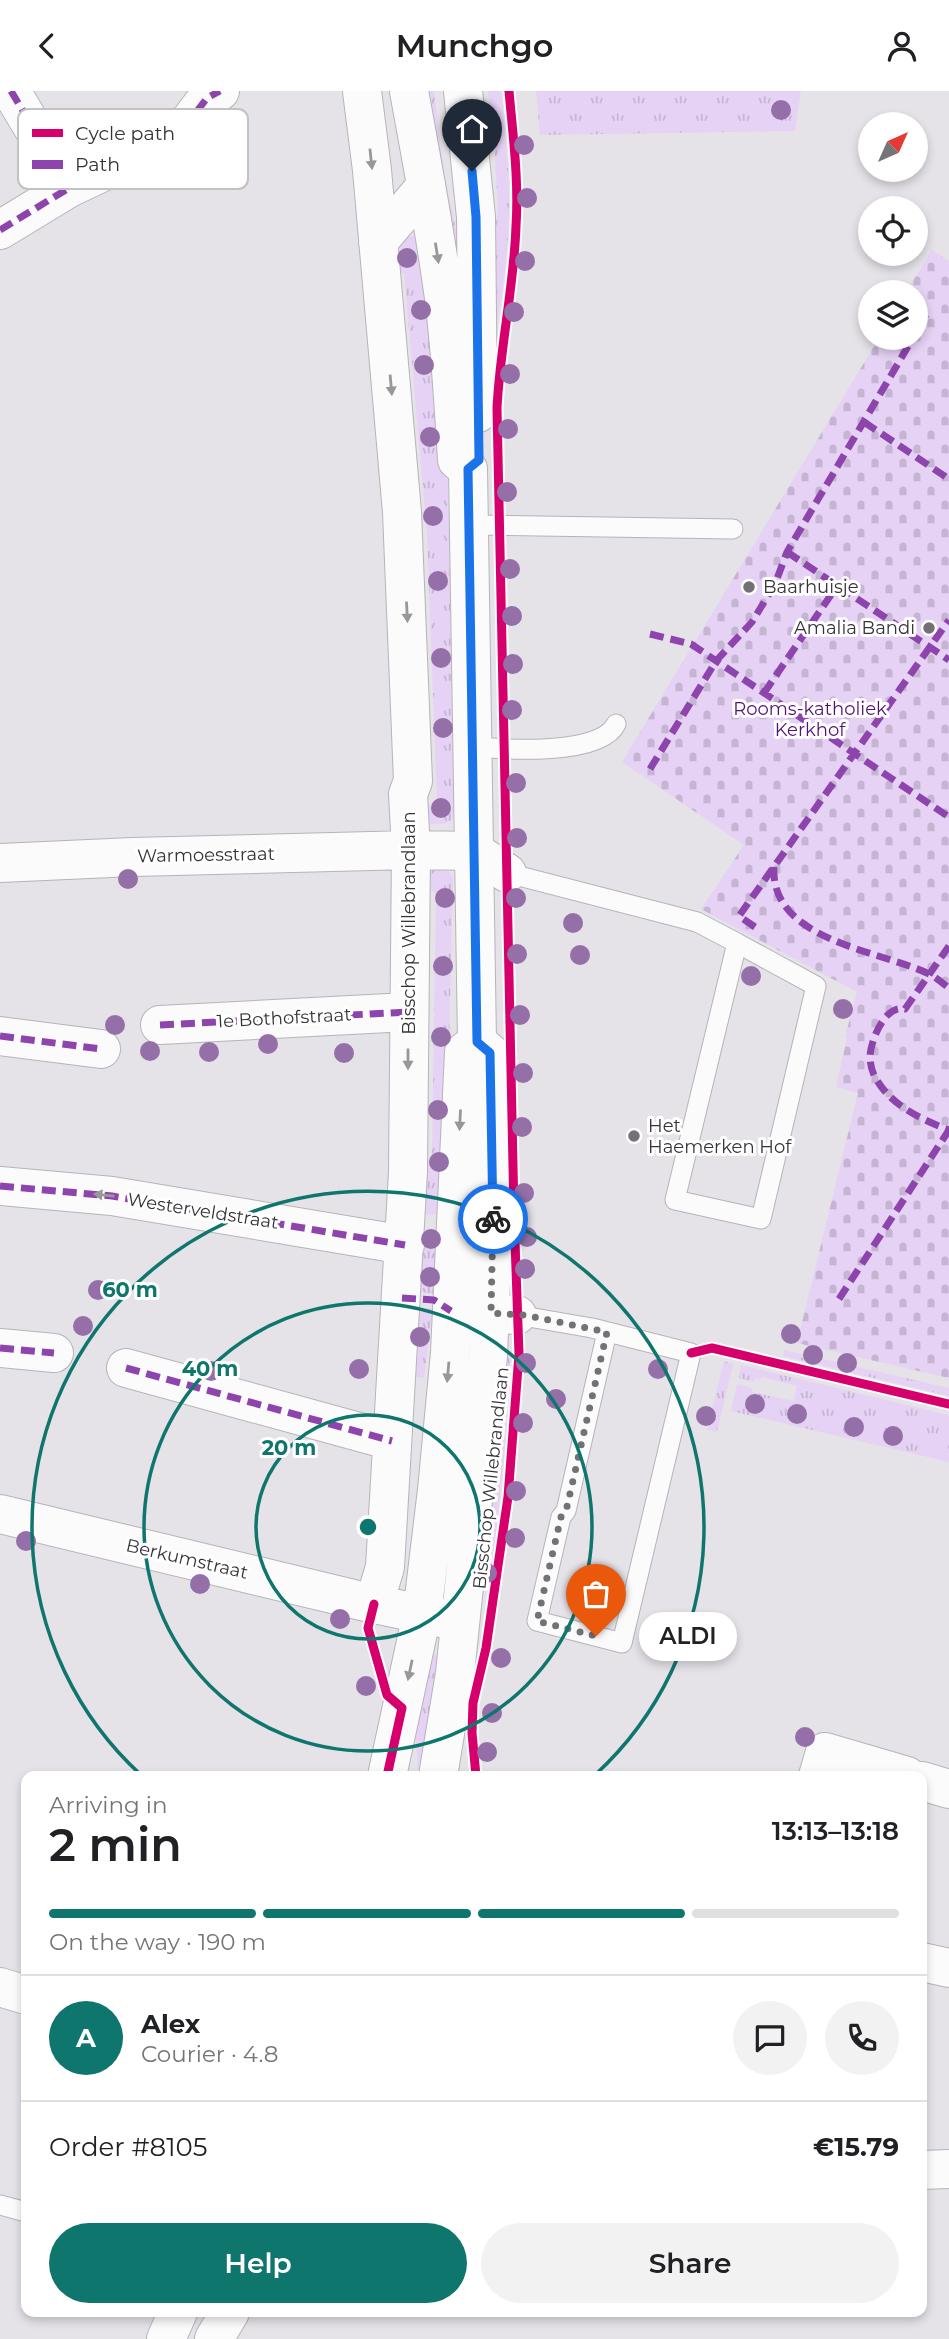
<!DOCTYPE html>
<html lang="en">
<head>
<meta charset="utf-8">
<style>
  :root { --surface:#fff; --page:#f2f2f2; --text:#202124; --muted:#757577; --line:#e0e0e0; --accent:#0f766e }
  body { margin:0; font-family:Montserrat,sans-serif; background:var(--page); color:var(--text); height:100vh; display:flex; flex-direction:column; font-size:26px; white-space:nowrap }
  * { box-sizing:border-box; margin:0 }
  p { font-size:23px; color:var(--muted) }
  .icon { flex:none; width:38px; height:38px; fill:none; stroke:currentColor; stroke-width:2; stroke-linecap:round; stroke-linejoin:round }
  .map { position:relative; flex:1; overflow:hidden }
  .details { position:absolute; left:21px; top:1680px; width:906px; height:546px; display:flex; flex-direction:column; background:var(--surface); border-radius:14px; box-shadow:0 4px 10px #0003 }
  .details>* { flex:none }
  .needle { width:46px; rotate:45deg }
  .buttons { position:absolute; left:858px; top:21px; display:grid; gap:14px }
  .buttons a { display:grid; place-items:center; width:70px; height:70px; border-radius:50%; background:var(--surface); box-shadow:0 4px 10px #0003; font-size:35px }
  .pin { position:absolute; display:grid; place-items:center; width:60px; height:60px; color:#fff; margin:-72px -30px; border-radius:50% 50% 50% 0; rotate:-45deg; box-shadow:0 0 7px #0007 }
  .pin .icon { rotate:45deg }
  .courier { position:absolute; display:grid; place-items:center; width:70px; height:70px; margin:-35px; border:5px solid #1a73e8; border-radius:50%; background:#fff; color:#222; box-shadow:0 2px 9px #0007 }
  .bubble { position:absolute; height:49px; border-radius:24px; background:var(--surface); box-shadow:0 4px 10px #0003; font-size:23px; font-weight:600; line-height:49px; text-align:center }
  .head em { font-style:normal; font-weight:600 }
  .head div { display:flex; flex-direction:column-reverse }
  .head { display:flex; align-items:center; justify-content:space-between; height:119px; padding:0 28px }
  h1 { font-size:46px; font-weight:600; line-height:52px }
  .bar { display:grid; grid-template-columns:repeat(4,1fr); gap:10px 7px; align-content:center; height:84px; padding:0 28px }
  .bar i { height:9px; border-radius:5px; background:var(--line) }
  .bar .active { background:var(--accent) }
  .bar p { grid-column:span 4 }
  .line { display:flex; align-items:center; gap:18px; padding:0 28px; border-top:2px solid var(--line) }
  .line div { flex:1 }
  .round { display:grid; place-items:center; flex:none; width:74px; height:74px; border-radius:37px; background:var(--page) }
  .action { display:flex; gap:14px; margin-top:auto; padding:14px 28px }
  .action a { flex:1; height:80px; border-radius:42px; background:var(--accent); color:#fff; font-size:28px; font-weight:600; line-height:80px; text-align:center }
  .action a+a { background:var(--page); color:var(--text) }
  header { display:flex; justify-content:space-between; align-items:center; height:91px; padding:0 28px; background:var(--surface); font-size:32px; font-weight:600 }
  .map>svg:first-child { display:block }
</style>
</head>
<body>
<header><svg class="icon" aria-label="back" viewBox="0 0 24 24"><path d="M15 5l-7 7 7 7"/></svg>Munchgo<svg class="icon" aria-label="person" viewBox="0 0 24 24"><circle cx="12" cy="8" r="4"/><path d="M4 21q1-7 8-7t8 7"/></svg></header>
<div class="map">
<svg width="949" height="2248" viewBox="0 0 949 2248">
  <defs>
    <pattern id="grass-tufts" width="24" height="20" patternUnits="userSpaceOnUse" patternTransform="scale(1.75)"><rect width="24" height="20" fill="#e5d2f4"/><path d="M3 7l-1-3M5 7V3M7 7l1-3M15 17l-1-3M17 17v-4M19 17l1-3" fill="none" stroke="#c5b5d2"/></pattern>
    <pattern id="cemetery-stones" width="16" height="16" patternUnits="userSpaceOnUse" patternTransform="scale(1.75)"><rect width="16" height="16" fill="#e5d2f4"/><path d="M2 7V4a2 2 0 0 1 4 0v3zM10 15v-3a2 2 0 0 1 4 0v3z" fill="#c5b5d2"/></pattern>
  </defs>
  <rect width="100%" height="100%" fill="#e5e2e8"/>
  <!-- grass -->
  <path fill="url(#grass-tufts)" d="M422,0H434L445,88L461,161L464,211Z
    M488,0H501C505,40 510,80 509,120C509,160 502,200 496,239L486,205L498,118L495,66Z
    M536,0H801L795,40L540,44Z
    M407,144L415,146L421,153L445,330L448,394L454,717L452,729L444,733H431L424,721L437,707L427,443L404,182L390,183L391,165Z
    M435,778C445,778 451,779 453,789L445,1123L419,1124L420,1076L432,1065L436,803L425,792L427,783Z
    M419,1139L445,1140L435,1203L422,1201L417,1196Z
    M424,1217H433L424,1287L412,1285L417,1222Z
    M784,1259L949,1297V1305L783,1265Z
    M507,1263L510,1267L506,1344L494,1460L480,1458Z
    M724,1270L733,1273L717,1341L707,1339Z
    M741,1274L949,1324V1371L731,1320L737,1293L752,1297V1301L794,1310L797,1295L762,1286L760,1289L755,1287L754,1291L739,1287Z
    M430,1558L437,1566L429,1685L418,1683L415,1624Z"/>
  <!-- cemetery -->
  <path fill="url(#cemetery-stones)" d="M932,159L949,170V1287L797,1252L858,1002L836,996L847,947L845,946L857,901L701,818L744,754L622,671L879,247H915V201H906Z"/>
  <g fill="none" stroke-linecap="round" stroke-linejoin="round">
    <!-- lane casing -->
    <g stroke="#b6b4b8" stroke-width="21">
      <path id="lane" d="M470,434L733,438
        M473,655C504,659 601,665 616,633
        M507,782L697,831L737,852L675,1109L761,1128L816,895L737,852
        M517,1224L592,1237L691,1262L622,1552L537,1530L561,1426L566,1420L607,1241
        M0,2114L26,2121"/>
    </g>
    <!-- street casing -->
    <g stroke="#b6b4b8" stroke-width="40">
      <path id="street" d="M11,0L69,97
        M362,0L372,79L402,421L413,690L408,703L411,759L408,1081L385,1476L374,1513
        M0,139L69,97L107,79L189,31L207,7L220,0
        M378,151L426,95
        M0,772L133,766L411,759L474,760L507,782
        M160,934L408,921
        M0,945L101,958
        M0,1095L112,1105L405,1154
        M457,1221L517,1224
        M0,1257L54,1262
        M126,1277L392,1350
        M0,1423L374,1513L455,1530
        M818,1685L825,1661L907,1685
        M922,1690L949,1698
        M922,1871L949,1877
        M0,1896L26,1904"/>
    </g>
    <!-- secondary casing -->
    <g stroke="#b6b4b8" stroke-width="40">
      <path id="secondary" d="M409,0C422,72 436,143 445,215C451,267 454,318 457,369L468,378
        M463,0L476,126L478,322
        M468,378L477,951
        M387,1685L422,1523L437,1399L450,1262L464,961L477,951
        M438,1685L455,1582L488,1265L493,1141L490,962L477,951
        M922,2079L949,2078
        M166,2248L178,2221
        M214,2248L230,2221"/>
    </g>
    <!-- lane -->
    <use href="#lane" stroke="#fbfbfc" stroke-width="19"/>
    <!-- street -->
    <use href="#street" stroke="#fbfbfc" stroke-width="38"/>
    <!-- secondary -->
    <use href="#secondary" stroke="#fbfbfc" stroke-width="38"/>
    <!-- quiet -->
    <path stroke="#8e44ad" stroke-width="7" stroke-dasharray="14 7" stroke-linecap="butt" d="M11,0L69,97
      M0,139L69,97L107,79L189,31L207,7L220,0
      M915,243L926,224
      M864,331L949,388
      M787,461L949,569
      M650,543L691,553L949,726
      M764,602L837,495
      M650,678L716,570L752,531L775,493L787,461L913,247
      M774,776C770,849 877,859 927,882C935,885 942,892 949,897
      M755,836L739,825L949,529
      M949,855L905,918C885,913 871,949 870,965C870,975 873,984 878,991C894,1016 923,1029 949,1039
      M160,934L408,921
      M0,945L101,958
      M0,1095L112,1105L405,1154
      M402,1207L434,1209L451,1220
      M839,1208L949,1039
      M0,1257L54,1262
      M126,1277L392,1350"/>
    <!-- cycleway casing -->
    <g stroke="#fff" stroke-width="13">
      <path id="cycleway" d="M691,1262L712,1257L949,1313
        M374,1513L368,1537L387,1604L402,1617L387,1685
        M476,1685L472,1642L473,1612L486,1557L508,1406L519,1263L514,1122L497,317C500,256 514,196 516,135C519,90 513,45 509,0"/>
    </g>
    <!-- cycleway -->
    <use href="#cycleway" stroke="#d6006c" stroke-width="9"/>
  </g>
  <!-- trees -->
  <g fill="#9570a8">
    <circle cx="781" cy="19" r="10"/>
    <circle cx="524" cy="54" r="10"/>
    <circle cx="527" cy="107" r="10"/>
    <circle cx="407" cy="167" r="10"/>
    <circle cx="525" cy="170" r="10"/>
    <circle cx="421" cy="219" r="10"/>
    <circle cx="514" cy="221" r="10"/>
    <circle cx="424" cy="274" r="10"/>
    <circle cx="510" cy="283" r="10"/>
    <circle cx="508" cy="338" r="10"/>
    <circle cx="430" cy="346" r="10"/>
    <circle cx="507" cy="401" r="10"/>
    <circle cx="433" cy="425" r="10"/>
    <circle cx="510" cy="478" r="10"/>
    <circle cx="438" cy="490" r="10"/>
    <circle cx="512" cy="525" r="10"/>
    <circle cx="441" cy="567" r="10"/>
    <circle cx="513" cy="573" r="10"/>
    <circle cx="512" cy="619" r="10"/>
    <circle cx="443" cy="637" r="10"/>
    <circle cx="516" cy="692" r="10"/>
    <circle cx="441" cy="717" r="10"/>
    <circle cx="517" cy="747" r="10"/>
    <circle cx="128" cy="788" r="10"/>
    <circle cx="445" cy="807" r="10"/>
    <circle cx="516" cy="807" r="10"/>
    <circle cx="573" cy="832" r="10"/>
    <circle cx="517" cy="863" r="10"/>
    <circle cx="580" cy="864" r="10"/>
    <circle cx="443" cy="875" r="10"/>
    <circle cx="751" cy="885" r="10"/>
    <circle cx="843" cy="918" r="10"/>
    <circle cx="520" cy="924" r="10"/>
    <circle cx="115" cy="934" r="10"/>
    <circle cx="441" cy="946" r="10"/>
    <circle cx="268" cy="953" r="10"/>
    <circle cx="150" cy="960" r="10"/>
    <circle cx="209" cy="961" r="10"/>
    <circle cx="344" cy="962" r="10"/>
    <circle cx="523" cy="982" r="10"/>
    <circle cx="438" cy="1019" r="10"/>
    <circle cx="522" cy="1036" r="10"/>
    <circle cx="439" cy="1071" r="10"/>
    <circle cx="524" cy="1102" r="10"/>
    <circle cx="527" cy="1146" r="10"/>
    <circle cx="431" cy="1148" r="10"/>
    <circle cx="525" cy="1178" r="10"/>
    <circle cx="430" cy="1186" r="10"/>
    <circle cx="98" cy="1199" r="10"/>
    <circle cx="83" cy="1235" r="10"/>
    <circle cx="791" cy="1243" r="10"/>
    <circle cx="420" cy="1246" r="10"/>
    <circle cx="813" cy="1264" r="10"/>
    <circle cx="526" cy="1272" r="10"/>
    <circle cx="847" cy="1272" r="10"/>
    <circle cx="359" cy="1278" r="10"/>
    <circle cx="658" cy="1278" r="10"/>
    <circle cx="211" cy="1280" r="10"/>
    <circle cx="556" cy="1308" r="10"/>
    <circle cx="755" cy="1313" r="10"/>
    <circle cx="797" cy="1323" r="10"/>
    <circle cx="706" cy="1325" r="10"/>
    <circle cx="523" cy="1332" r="10"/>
    <circle cx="854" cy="1336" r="10"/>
    <circle cx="893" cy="1345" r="10"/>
    <circle cx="516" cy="1400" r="10"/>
    <circle cx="515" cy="1447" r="10"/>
    <circle cx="26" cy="1450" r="10"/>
    <circle cx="487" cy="1482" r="10"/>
    <circle cx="200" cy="1493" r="10"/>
    <circle cx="603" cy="1517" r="10"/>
    <circle cx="340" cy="1528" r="10"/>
    <circle cx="501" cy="1567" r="10"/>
    <circle cx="366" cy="1595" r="10"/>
    <circle cx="492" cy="1622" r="10"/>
    <circle cx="805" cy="1646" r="10"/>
    <circle cx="487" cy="1661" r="10"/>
  </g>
  <!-- one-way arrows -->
  <defs><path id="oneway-solid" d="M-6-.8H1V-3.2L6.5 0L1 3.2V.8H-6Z" transform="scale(1.75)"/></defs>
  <g fill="#98979a">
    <use href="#oneway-solid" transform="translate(371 68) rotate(84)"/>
    <use href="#oneway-solid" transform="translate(437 162) rotate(81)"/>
    <use href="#oneway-solid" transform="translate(391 294) rotate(85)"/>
    <use href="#oneway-solid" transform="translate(407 521) rotate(87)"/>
    <use href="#oneway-solid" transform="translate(408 968) rotate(90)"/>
    <use href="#oneway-solid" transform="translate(460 1029) rotate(93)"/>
    <use href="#oneway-solid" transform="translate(104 1104) rotate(-174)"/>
    <use href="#oneway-solid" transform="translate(448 1281) rotate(95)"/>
    <use href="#oneway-solid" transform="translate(410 1579) rotate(102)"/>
  </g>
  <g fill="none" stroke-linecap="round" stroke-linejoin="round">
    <!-- done -->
    <path stroke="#737076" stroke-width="7" stroke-dasharray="0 12.6" d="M493,1128L491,1222L524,1224L607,1241L566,1420L561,1426L537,1530L596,1545"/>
    <!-- route -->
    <path stroke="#1a73e8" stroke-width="9" d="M472,80L476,126L479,369L468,378L477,951L490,962L493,1128"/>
  </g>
  <!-- distance rings -->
  <g fill="none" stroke="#0f766e" stroke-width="3.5">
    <circle cx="368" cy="1436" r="112"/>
    <circle cx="368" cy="1436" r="224"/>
    <path d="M141 1684A336 336 0 1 1 595 1684"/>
  </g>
  <!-- markers -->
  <g fill="#737076" stroke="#fff" stroke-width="2.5">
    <circle cx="749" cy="496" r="7"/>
    <circle cx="929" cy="537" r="7"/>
    <circle cx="634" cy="1045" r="7"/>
  </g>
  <g text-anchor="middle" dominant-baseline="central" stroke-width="6" stroke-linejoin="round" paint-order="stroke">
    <!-- poi labels -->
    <g font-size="18" fill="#363338" stroke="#fff" text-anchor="start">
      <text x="763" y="496">Baarhuisje</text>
      <text x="915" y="537" text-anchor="end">Amalia Bandi</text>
      <text x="648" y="1035">Het<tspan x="648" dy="21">Haemerken Hof</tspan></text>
    </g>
    <!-- park labels -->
    <g font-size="18" fill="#531374" stroke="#fff">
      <text x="810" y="618">Rooms-katholiek<tspan x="810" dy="21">Kerkhof</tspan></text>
    </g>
    <!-- street labels -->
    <g font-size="18" fill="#363338" stroke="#fff">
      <text transform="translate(206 764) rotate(-1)">Warmoesstraat</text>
      <text transform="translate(409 832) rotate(-90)">Bisschop Willebrandlaan</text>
      <text transform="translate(284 927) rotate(-3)">1e Bothofstraat</text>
      <text transform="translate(203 1120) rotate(9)">Westerveldstraat</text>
      <text transform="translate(491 1387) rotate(-84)">Bisschop Willebrandlaan</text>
      <text transform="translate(187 1468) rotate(13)">Berkumstraat</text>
    </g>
  </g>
  <!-- legend -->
  <rect x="18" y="18" width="230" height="80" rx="10" fill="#fff" stroke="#c3c2c3" stroke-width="2"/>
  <rect x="32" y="38" width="31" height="8" fill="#d6006c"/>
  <rect x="32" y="69" width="31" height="9" fill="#8e44ad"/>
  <g font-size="19" fill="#363338">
    <text x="75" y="49">Cycle path</text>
    <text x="75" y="80">Path</text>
  </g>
  <circle cx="368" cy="1436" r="10" fill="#0f766e" stroke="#fff" stroke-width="3.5"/>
  <g font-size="21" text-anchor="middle" font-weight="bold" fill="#0f766e" stroke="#fff" stroke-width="6" stroke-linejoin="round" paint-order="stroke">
    <text x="130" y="1206">60 m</text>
    <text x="210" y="1285">40 m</text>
    <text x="289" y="1364">20 m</text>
  </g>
</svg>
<div class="buttons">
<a><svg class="needle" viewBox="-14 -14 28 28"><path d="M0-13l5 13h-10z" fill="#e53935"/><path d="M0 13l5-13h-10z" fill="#757577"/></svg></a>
<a><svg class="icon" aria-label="locate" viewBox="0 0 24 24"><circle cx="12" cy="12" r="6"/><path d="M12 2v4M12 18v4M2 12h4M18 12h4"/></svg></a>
<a><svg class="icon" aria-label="layers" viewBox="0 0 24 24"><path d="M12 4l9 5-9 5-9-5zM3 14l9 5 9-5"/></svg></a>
</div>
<div class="pin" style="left:596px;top:1545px;background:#ea580c"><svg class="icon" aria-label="bag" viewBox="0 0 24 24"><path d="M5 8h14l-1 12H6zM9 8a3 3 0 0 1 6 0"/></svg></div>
<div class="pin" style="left:472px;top:80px;background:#1f2937"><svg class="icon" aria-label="home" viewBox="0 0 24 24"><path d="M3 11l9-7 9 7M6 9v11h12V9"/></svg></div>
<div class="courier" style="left:493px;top:1128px"><svg class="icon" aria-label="bike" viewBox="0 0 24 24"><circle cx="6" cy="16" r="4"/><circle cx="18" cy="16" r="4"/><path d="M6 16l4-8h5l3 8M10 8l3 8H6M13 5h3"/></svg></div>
<div class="bubble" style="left:639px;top:1521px;width:98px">ALDI</div>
<section class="details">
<div class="head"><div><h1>2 min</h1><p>Arriving in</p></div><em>13:13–13:18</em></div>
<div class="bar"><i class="active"></i><i class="active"></i><i class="active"></i><i></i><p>On the way · 190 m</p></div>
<div class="line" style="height:126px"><b class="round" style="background:var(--accent);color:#fff">A</b><div><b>Alex</b><p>Courier · 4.8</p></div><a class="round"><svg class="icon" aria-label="chat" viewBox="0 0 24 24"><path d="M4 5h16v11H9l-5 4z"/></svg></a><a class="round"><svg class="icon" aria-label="phone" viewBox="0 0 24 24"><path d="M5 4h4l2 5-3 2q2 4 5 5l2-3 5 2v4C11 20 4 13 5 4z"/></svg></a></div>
<div class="line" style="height:91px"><div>Order #8105</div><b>€15.79</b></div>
<div class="action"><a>Help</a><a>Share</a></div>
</section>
</div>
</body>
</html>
